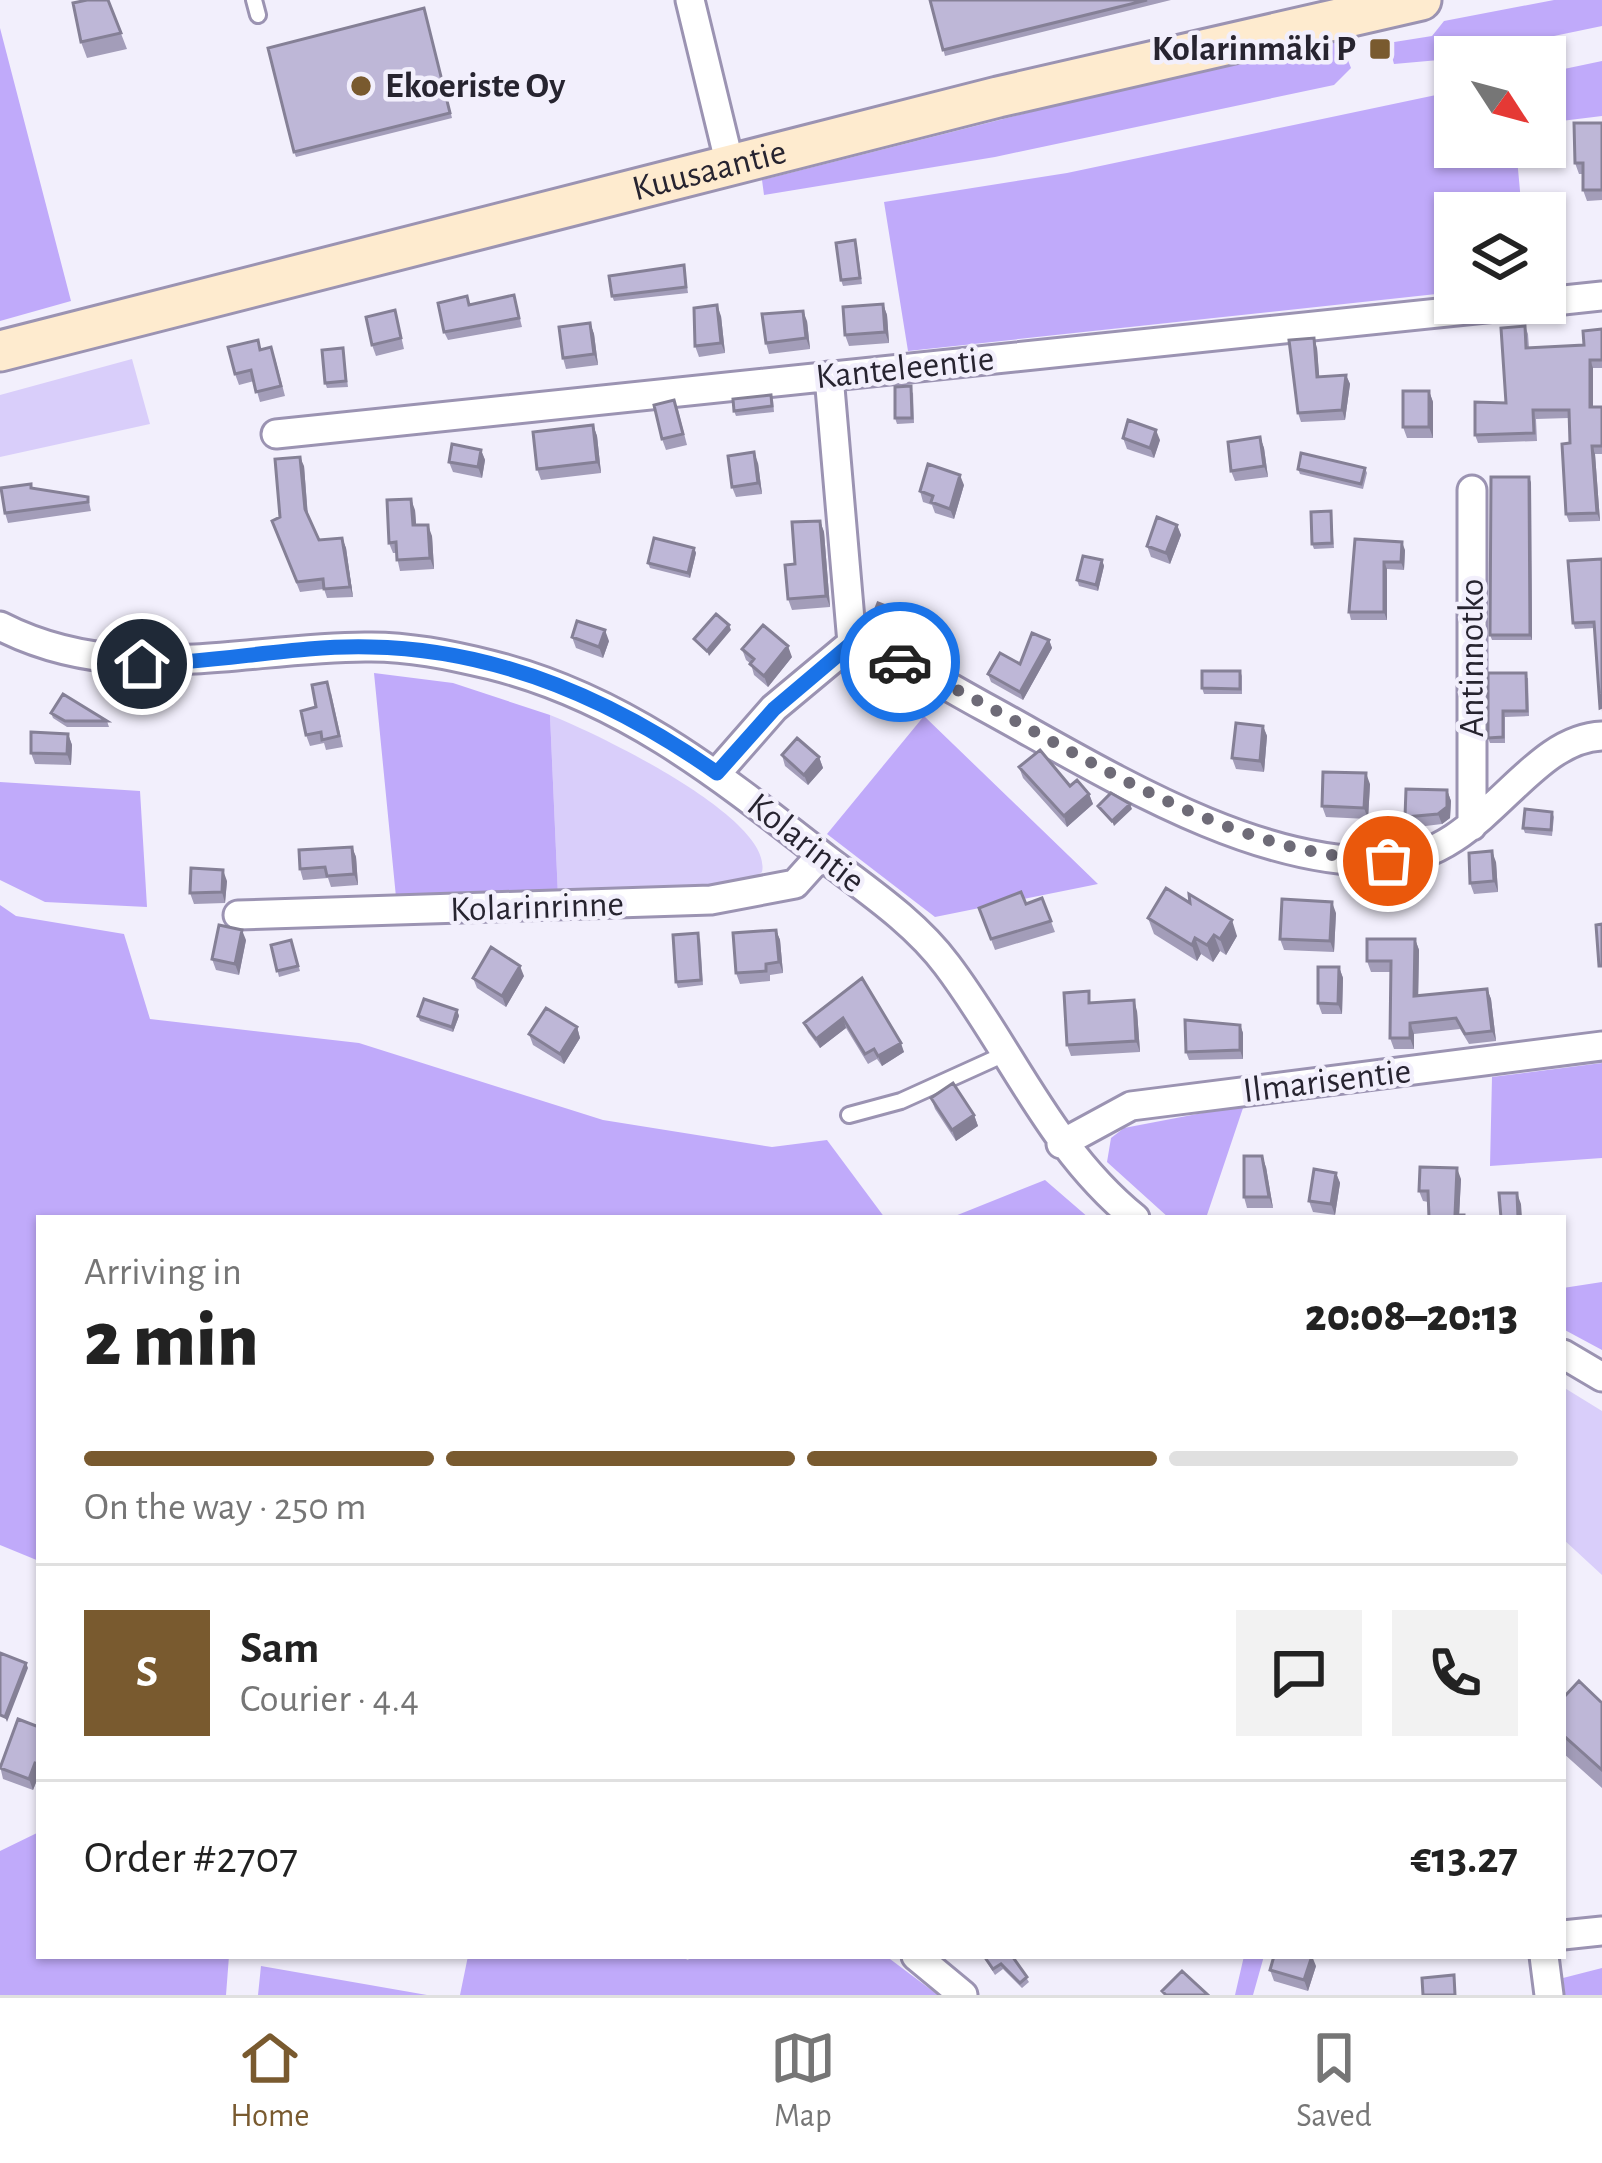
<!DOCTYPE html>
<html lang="en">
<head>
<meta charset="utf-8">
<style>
  :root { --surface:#fff; --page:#f2f2f2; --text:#222; --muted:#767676; --line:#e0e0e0; --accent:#795a2f }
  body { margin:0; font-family:"Alegreya Sans",sans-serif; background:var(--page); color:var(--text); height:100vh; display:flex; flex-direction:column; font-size:45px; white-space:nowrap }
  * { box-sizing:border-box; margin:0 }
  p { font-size:39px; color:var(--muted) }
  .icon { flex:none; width:66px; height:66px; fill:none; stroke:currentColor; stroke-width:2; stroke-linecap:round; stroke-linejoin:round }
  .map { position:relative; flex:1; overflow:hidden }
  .panel { position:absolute; left:36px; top:1215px; width:1530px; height:744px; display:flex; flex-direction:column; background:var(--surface); border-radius:0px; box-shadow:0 3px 9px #0004 }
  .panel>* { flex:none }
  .needle { width:78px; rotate:126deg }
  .buttons { position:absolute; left:1434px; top:36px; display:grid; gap:24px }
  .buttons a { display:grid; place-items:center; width:132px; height:132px; border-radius:0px; background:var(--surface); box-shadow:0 3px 9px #0004; font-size:60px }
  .pin { position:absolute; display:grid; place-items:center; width:102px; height:102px; color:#fff; margin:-51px; border:6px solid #fff; border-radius:50%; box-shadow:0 3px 12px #0007 }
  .courier { position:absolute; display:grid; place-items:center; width:120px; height:120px; margin:-60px; border:9px solid #1a73e8; border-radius:50%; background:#fff; color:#222; box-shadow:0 3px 15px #0007 }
  .overview em { font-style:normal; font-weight:800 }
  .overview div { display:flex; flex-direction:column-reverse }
  .overview { display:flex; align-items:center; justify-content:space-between; height:204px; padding:0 48px }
  h1 { font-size:78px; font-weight:800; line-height:90px }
  .bar { display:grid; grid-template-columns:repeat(4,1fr); gap:18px 12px; align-content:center; height:144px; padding:0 48px }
  .bar i { height:15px; border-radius:9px; background:var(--line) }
  .bar .on { background:var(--accent) }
  .bar p { grid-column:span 4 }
  .line { display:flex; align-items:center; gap:30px; padding:0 48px; border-top:3px solid var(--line) }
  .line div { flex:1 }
  .round { display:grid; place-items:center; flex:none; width:126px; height:126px; border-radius:0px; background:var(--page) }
  .dock { display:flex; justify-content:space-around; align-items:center; height:168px; border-top:3px solid var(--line); background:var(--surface); font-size:33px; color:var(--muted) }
  .dock a { display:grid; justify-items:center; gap:6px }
  .dock .on { color:var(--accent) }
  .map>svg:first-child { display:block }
</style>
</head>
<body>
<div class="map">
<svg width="1602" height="1995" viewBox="0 0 1602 1995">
  <rect width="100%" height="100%" fill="#f2effc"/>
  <!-- green -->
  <path fill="#d9cefa" d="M132,359L150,424L0,457V395Z
    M550,715C596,733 774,818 762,872L749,881L558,896Z
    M1563,1387L1602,1411V1575L1563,1539Z"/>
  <!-- forest -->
  <path fill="#c0aafa" d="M1554,0H1602V26L1439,60L1394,64L1388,43L1432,36L1444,21Z
    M0,28L71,301L0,321Z
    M1332,36L1340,40L1351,68L1334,85L995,157L764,195L762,180Z
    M1602,61V116L1545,123V73Z
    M1455,91V147H1516L1522,213H1455V292L908,351L884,202L1067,173Z
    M374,673L453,683L550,715L558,896L396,897Z
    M924,716L1098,884L935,917L827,834Z
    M0,782L140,791L147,907L45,902L0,880Z
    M0,905L16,916L124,934L150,1019L359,1043L603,1120L772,1147L827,1140L885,1218H39V1561L0,1545Z
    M1602,1063V1158L1490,1166L1492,1077Z
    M1244,1105L1206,1218H1169L1107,1162L1111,1138L1124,1128Z
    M1045,1180L1089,1218H950Z
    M1602,1282V1350L1563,1329V1288Z
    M39,1832V1956H229L226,1995H0V1851Z
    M468,1956H680L688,1960L691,1956H886L938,1995H460Z
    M1244,1956H1264L1253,1995H1235Z
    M261,1966L427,1995H258Z
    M1602,1968V1995H1565L1563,1978Z"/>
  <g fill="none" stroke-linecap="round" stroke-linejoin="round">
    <!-- lane casing -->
    <g stroke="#9b93b2" stroke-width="20">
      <path id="lane" d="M254,0L258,15
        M849,1115L901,1101L1007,1053"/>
    </g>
    <!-- street casing -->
    <g stroke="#9b93b2" stroke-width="33">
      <path id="street" d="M690,0L730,165
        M1545,302L1602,296
        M829,376L852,643
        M276,434L1534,303
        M0,626C119,687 239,648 365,647C407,646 450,655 491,665C623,698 720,776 825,858C867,890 915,922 947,965C1012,1051 1050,1149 1135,1218
        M717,773L774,708L852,643C899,656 941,683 983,706C1099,769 1252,868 1388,861C1484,856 1525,739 1602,736
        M1472,826V490
        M238,915L711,900L795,884L821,855
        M1061,1144L1131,1106L1602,1046
        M1563,1354L1602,1377
        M1563,1935L1602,1931
        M916,1956L963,1995
        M1544,1956L1549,1995"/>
    </g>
    <!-- secondary casing -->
    <g stroke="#9b93b2" stroke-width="45">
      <g id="secondary">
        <path id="s1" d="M0,351L998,97L1421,0"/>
      </g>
    </g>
    <!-- lane -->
    <use href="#lane" stroke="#fff" stroke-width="14"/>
    <!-- street -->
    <use href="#street" stroke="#fff" stroke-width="27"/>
    <!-- secondary -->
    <use href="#secondary" stroke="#feebcf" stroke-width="39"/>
  </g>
  <!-- wall -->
  <path fill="#a39db9" d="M108,0L127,49L87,58L81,42Z
    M930,0H1171L945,56Z
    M424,8L452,118L296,157L294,152Z
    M1602,123V200L1587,201L1583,190V174H1579L1575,163Z
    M857,246L862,284L843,286L841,280Z
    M684,265L688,293L614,301L612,296Z
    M514,295L522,327L448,340L444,332L467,296L470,305Z
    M883,304L887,315L889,343L849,346L845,335Z
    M395,310L404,349L376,356L372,345Z
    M721,316L725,353L699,357L695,346Z
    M807,321L810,349L769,354L766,343Z
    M590,323L594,334L598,365L566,369L563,358Z
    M1525,326L1528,334L1529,348L1584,345L1602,329V368H1593V407H1602V454H1595L1600,521L1569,522L1566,514L1570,443L1569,418L1536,419L1537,441L1478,443L1475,435L1506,403Z
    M343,348L348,387L327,388L325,383Z
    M1317,348L1319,377L1346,375L1350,384L1345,420L1301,422L1298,413Z
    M261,350L275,358L285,396L260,402L254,381L239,385L235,374Z
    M1429,391L1433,402V438H1407L1403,427Z
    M913,392L914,423L897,424L895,418Z
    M773,400L774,412L736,416L734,411Z
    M678,410L687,445L666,450L662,439Z
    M593,425L597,436L601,473L541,480L537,469Z
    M1260,437L1264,448L1268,477L1235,481L1231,471Z
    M1123,438L1160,440L1154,458L1127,449Z
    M481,450L485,460L482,478L453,472L449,462Z
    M758,463L762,494L736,497L732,487Z
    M304,466L308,516L319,540L342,538L346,548L353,597L327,598L324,589L300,592L272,521L280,517Z
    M1365,468L1367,473L1363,489L1300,474L1298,469Z
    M1529,477L1531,483L1532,640H1492L1490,635Z
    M964,485L954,519L935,513L932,505L923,502L920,491Z
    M32,488L88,497L91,511L8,523L5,513Z
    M415,510L416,525L432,536L434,569L400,571L396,553H393L389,543Z
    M1331,511L1334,548L1314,549L1312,544Z
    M820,521L824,532L830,607L792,610L788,599L795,564Z
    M1177,525L1181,535L1170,564L1151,557L1147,546Z
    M1355,539L1405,550L1404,570L1387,569V620H1351L1349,612Z
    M694,548L696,553L690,578L650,568L648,563Z
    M1602,559V712L1595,628L1575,629L1573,623Z
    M1102,560L1104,566L1098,591L1079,586L1077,580Z
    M910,615L914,626L907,644L875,631L871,621Z
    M572,637L609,641L603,658L576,648Z
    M1049,640L1052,648L1023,700L991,682L988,674L1020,664Z
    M742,649L792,657L768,687L754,675L751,664L746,660Z
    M1240,671L1242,676V694H1204L1202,688Z
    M1488,673L1528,678L1529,716L1505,717V743H1490L1488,738Z
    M331,693L343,747L326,750L324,743L310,746L306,735L316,707Z
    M51,713L107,721L109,727H67L53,718Z
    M1263,726L1267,736L1264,772L1236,769L1232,758Z
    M68,734L72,745L71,765L35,764L31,753Z
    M782,755L819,757L823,768L808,785L785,766Z
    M1019,767L1089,794L1093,804L1067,827L1023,778Z
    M1370,784L1368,819L1326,817L1322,806Z
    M1447,790L1451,801L1450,818L1442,824L1409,828L1405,817Z
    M1552,812L1554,817L1552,836L1525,833L1523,828Z
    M352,847L356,857L358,885L331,887L328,878L303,880L300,869Z
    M1496,862L1498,892L1474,894L1470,883Z
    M227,881L225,903L194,904L190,893Z
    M1042,898L1055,932L995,950L979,908L1026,904Z
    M1336,913L1334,952L1284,950L1280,939Z
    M1148,918L1237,936L1226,955L1220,951L1213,962L1201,954L1197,961L1154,934Z
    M776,930L780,940L783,973L770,975V981L740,984L736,973Z
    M700,938L703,985L678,988L676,982Z
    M1415,939L1419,950L1418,996L1487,989L1491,999L1496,1041L1469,1044L1460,1029L1414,1034V1049H1394L1390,1038L1391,972H1371L1367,961Z
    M246,940L239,975L216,970L212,959Z
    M291,940L300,971L279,977L271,945Z
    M1339,967L1343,978L1342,1014H1322L1318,1003Z
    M524,976L506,1007L477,988L473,978Z
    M862,978L904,1052L882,1066L877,1059L868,1064L846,1028L820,1048L808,1032L804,1023Z
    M1093,1003L1137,1011L1140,1052L1071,1056L1067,1045Z
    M457,1010L459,1016L453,1032L420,1021L418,1016Z
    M1240,1025L1243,1033V1059L1189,1060L1186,1052Z
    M577,1027L580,1038L564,1064L533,1045L529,1034Z
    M931,1098L974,1115L978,1126L956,1141L935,1109Z
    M1266,1167L1273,1208H1247L1244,1197Z
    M1336,1173L1340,1183L1335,1215L1313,1212L1309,1201Z
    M1461,1179L1459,1215H1464L1465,1218H1429L1428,1202L1423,1201L1419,1191Z
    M1563,1698L1602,1703V1788L1563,1753Z
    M39,1727V1775L33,1790L3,1779L0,1766Z
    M983,1956H1012L1029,1982L1022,1988L1003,1969L995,1975Z
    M1316,1966L1308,1991L1274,1981L1270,1970Z"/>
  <!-- shaded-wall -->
  <path fill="#858096" d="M883,304L887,315L889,343L885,332Z
    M717,305L721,316L725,353L721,343Z
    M803,311L807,321L810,349L806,338Z
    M590,323L594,334L598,365L594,354Z
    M1314,338L1317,348L1320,386L1317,377Z
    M1590,360L1593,368V415L1590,407Z
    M1346,375L1350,384L1345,420L1342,410Z
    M1429,391L1433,402V438L1429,427Z
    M593,425L597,436L601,473L597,462Z
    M1156,430L1160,440L1154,458L1150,448Z
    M1260,437L1264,448L1268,477L1264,466Z
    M1592,446L1595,454L1600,521L1597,513Z
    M481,450L485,460L482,478L478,467Z
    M754,452L758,463L762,494L758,483Z
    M300,457L304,466L308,519L305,509Z
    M960,475L964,485L954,519L950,509Z
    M1529,477L1531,483L1532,640L1530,635Z
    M411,499L415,510L417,536L413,525Z
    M820,521L824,532L830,607L826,596Z
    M428,525L432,536L434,569L430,558Z
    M1177,525L1181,535L1170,564L1166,553Z
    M342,538L346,548L353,597L350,587Z
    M1402,542L1405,550L1404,570L1401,562Z
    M694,548L696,553L690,578L688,573Z
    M1102,560L1104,566L1098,591L1096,585Z
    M1384,562L1387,569V620L1384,612Z
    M910,615L914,626L907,644L903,633Z
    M729,625L731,630L709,656L707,651Z
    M605,630L609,641L603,658L599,647Z
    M1049,640L1052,648L1023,700L1020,692Z
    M788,646L792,657L768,687L764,676Z
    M1263,726L1267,736L1264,772L1260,761Z
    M68,734L72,745L71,765L67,754Z
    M819,757L823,768L808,785L804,775Z
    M1366,773L1370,784L1368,819L1364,808Z
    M1447,790L1451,801L1450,818L1442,824L1438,814Z
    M1089,794L1093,804L1067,827L1064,816Z
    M1130,804L1132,809L1114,826L1112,821Z
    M352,847L356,857L358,885L354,874Z
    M1492,851L1496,862L1498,892L1494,881Z
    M223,870L227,881L225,903L222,892Z
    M1332,902L1336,913L1334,952L1330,941Z
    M1232,920L1237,936L1226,955L1220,939Z
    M242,930L246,940L239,975L235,964Z
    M776,930L780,940L783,973L779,962Z
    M1214,935L1220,951L1213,962L1207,945Z
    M1195,938L1201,954L1197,961L1192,945Z
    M1415,939L1419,950L1418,1007L1414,996Z
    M520,966L524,976L506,1007L502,996Z
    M1339,967L1343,978L1342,1014L1338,1004Z
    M1487,989L1491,999L1496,1041L1492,1031Z
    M1134,1000L1137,1011L1140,1052L1136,1041Z
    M457,1010L459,1016L453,1032L452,1027Z
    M843,1018L846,1028L820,1048L816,1039Z
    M1410,1023L1414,1034V1049L1410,1038Z
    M1240,1025L1243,1033V1059L1240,1050Z
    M577,1027L580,1038L564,1064L560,1054Z
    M901,1043L904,1052L882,1066L878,1056Z
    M974,1115L978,1126L956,1141L952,1130Z
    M1262,1156L1266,1167L1273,1208L1269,1197Z
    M1457,1168L1461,1179L1459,1218L1455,1215Z
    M1336,1173L1340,1183L1335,1215L1331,1204Z
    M1517,1193L1521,1204L1522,1218H1518Z
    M26,1663L28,1668L7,1722L5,1717Z
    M35,1763L39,1775L33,1790L29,1779Z
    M1312,1956L1316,1966L1308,1991L1304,1980Z"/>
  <!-- building -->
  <path fill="#beb7d7" stroke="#858096" stroke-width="3" d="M87,0H108L121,33L81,42L73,3Z
    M930,0H1147L943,50Z
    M424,8L450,113L294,152L268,48Z
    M1574,123H1602V190H1583V163H1575Z
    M855,240L860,278L841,280L836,243Z
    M684,265L686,287L612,296L609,276Z
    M514,295L519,318L444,332L438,303L467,296L469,305Z
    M883,304L885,332L845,335L843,307Z
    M717,305L721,343L695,346L694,308Z
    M395,310L401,338L372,345L366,317Z
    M803,311L806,338L766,343L762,314Z
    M590,323L594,354L563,358L559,327Z
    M1525,326L1526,348L1584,345L1583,331L1602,329V360H1590V407H1602V446H1592L1597,513L1566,514L1562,444L1570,443L1569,410H1533L1534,433L1475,435V402L1506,403L1501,328Z
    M1314,338L1317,377L1346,375L1342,410L1298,413L1289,340Z
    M258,340L260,350L271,347L281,386L256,392L251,370L235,374L228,347Z
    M343,348L346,381L325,383L322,350Z
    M911,386L912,418H895V387Z
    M1403,391H1429V427H1403Z
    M771,395L772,406L734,411L733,399Z
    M674,400L683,434L662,439L654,405Z
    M1128,420L1156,430L1150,448L1123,438Z
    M593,425L597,462L537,469L533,432Z
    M1260,437L1264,466L1231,471L1228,442Z
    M452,444L481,450L478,467L449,462Z
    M754,452L758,483L732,487L728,456Z
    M1301,453L1365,468L1361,484L1298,469Z
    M300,457L305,509L319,540L342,538L350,587L324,589L323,579L297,582L272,521L280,517L275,459Z
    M928,464L960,475L950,509L931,502L933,496L920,491Z
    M1491,477H1529L1530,635H1490Z
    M31,484V488L88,497V502L5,513L1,488Z
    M411,499L413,525H428L430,558L397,560L396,542L389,543L387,500Z
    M1331,511L1332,543L1312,544L1311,512Z
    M1157,517L1177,525L1166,553L1147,546Z
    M820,521L826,596L788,599L785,565L795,564L792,522Z
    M654,538L694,548L688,573L648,563Z
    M1355,539L1402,542L1401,562H1384V612H1349Z
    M1083,556L1102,560L1096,585L1077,580Z
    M1602,559V707L1600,708L1594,622L1573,623L1568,561Z
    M878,603L910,615L903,633L871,621Z
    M716,614L729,625L707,651L694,639Z
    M577,621L605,630L599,647L572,637Z
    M763,625L788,646L764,676L750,664L754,659L742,649Z
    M1032,633L1049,640L1020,692L988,674L1000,653L1020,664Z
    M1202,671H1240V689L1202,688Z
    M1488,673H1526L1527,711H1503V737L1488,738Z
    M327,682L339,736L322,740L321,732L306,735L301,711L316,707L312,685Z
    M63,694L107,721H65L51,713Z
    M1236,723L1263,726L1260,761L1232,758Z
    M31,732L68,734L67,754L31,753Z
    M797,738L819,757L804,775L782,755Z
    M1040,750L1070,786L1077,780L1089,794L1064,816L1019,767Z
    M1323,772L1366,773L1364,808L1322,806Z
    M1406,789L1447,790V807L1438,814L1405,817Z
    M1111,793L1130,804L1112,821L1098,806Z
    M1525,809L1552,812L1551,830L1523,828Z
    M352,847L354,874L327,876L325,867L300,869L299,850Z
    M1492,851L1494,881L1470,883L1469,853Z
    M191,868L223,870L222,892L190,893Z
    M1166,888L1190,903L1189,894L1232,920L1220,939L1214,935L1207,945L1195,938L1192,945L1148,918Z
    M1021,892L1026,904L1042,898L1051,921L991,939L979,908Z
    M1282,899L1332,902L1330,941L1280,939Z
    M1602,924V966H1599L1596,925Z
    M219,925L242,930L235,964L212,959Z
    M776,930L779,962L766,964V971L736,973L733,933Z
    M698,933L701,980L676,982L673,935Z
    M1367,939H1415L1414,996L1487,989L1492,1031L1465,1034L1456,1018L1410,1023V1038H1390L1391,961H1367Z
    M291,940L298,966L277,971L271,945Z
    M491,947L520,966L502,996L473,978Z
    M1318,967H1339L1338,1004L1318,1003Z
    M862,978L901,1043L878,1056L874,1049L865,1054L843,1018L816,1039L804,1023Z
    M1089,991V1003L1134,1000L1136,1041L1067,1045L1064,993Z
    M424,999L457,1010L452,1027L418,1016Z
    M546,1008L577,1027L560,1054L529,1034Z
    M1185,1020L1240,1025V1050L1186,1052Z
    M953,1083L974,1115L952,1130L931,1098Z
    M1244,1156H1262L1269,1197H1244Z
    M1420,1167L1457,1168L1455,1215H1464V1218H1429L1428,1191H1419Z
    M1314,1169L1336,1173L1331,1204L1309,1201Z
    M1499,1193H1517L1518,1218H1501Z
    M0,1653L26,1663L5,1717L0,1715Z
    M1579,1681L1602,1703V1770L1563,1735V1698Z
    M18,1719L39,1727V1764L35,1763L29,1779L0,1768Z
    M984,1956H1012L1027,1977L1020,1983L1001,1964L993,1969Z
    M1274,1956H1312L1304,1980L1270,1970Z
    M1182,1971L1208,1995H1166L1162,1991Z
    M1454,1975L1455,1995H1423L1422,1978Z"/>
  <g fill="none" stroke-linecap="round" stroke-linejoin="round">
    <!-- done -->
    <path stroke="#6e6b77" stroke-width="12" stroke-dasharray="0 21.6" d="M900,662C1061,735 1205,853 1388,861"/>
    <!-- route -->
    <path stroke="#1a73e8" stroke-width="15" d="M142,664C219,663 294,645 370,647C497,649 615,701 717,773L774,709L852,643L900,662"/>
  </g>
  <!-- markers -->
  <g fill="#795a2f" stroke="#f2effc" stroke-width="4.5">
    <rect x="1368" y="37" width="24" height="24" rx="6"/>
    <circle cx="361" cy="86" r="12"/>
  </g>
  <g text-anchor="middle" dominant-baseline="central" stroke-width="9" stroke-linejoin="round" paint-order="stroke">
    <!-- poi labels -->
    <g font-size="36" font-weight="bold" fill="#272430" stroke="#f2effc" text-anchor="end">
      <text x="1356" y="49">Kolarinmäki P</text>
      <text x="385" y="86" text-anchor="start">Ekoeriste Oy</text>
    </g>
    <!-- street labels -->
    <g font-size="36" fill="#272430" stroke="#f2effc">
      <text stroke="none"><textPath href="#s1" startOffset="732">Kuusaantie</textPath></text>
      <text transform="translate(905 368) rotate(-6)">Kanteleentie</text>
      <text transform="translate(1472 658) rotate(-90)">Antinnotko</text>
      <text transform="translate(806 843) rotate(38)">Kolarintie</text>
      <text transform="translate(537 907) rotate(-2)">Kolarinrinne</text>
      <text transform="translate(1327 1081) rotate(-7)">Ilmarisentie</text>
    </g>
  </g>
</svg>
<div class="buttons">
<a><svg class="needle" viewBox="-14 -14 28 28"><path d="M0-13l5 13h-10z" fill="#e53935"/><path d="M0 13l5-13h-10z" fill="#767676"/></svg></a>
<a><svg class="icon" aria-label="layers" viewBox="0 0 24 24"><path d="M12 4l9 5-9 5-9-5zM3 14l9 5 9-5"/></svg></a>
</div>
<div class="pin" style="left:1388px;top:861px;background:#ea580c"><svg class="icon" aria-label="bag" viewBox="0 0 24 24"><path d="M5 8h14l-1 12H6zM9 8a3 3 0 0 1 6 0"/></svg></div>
<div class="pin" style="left:142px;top:664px;background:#1f2937"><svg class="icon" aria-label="home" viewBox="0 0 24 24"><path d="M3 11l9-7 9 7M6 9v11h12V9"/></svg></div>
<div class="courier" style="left:900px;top:662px"><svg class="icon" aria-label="car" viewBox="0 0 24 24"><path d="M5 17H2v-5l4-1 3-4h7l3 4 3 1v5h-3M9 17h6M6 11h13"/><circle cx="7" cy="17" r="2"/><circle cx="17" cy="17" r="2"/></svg></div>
<section class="panel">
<div class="overview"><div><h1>2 min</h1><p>Arriving in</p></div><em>20:08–20:13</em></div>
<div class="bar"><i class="on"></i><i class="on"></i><i class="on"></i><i></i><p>On the way · 250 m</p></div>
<div class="line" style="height:216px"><b class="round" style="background:var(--accent);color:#fff">S</b><div><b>Sam</b><p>Courier · 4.4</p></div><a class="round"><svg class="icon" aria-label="chat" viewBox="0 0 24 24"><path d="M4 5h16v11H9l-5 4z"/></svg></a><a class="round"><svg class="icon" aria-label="phone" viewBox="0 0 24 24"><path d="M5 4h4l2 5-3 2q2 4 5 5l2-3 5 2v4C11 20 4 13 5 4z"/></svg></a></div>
<div class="line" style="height:156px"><div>Order #2707</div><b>€13.27</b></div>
</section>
</div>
<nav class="dock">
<a class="on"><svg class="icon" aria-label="home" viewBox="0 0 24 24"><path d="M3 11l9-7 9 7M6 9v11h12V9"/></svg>Home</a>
<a><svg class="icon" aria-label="map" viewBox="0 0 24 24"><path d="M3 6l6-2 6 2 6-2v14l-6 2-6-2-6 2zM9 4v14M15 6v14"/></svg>Map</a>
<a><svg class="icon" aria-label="saved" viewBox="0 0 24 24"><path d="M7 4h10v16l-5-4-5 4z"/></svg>Saved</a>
</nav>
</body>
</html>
